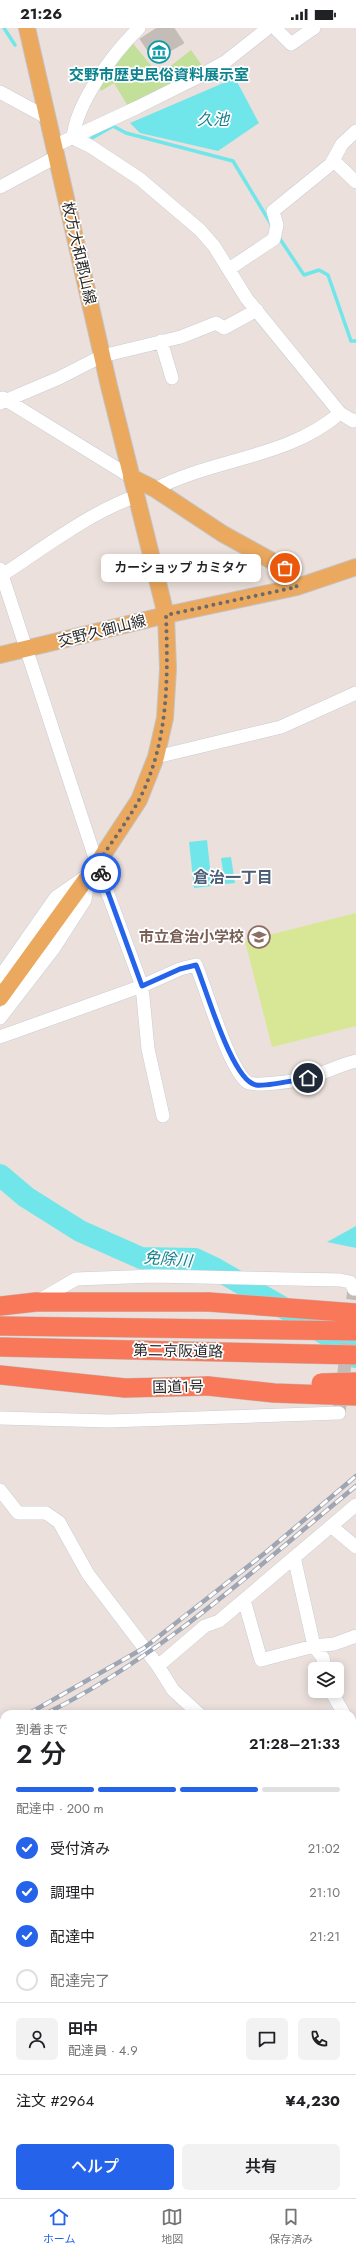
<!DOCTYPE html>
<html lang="ja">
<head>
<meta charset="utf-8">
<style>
  :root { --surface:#fff; --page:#f2f2f2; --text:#202124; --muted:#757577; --line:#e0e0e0; --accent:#2563eb }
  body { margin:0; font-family:Jost,"Noto Sans JP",sans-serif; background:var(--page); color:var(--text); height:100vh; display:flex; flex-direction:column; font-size:15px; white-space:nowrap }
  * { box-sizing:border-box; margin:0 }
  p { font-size:13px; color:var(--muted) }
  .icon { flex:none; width:22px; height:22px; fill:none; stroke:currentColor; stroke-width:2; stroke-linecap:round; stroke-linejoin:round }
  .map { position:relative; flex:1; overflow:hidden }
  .details { position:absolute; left:0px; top:1682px; width:356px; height:488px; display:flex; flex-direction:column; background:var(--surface); border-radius:12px 12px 0 0; box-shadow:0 2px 10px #0003 }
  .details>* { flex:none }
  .tools { position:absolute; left:308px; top:1634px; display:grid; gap:8px }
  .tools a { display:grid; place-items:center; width:36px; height:36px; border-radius:6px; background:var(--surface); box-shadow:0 2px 10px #0003; font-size:20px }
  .pin { position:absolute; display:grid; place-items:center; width:34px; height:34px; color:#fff; margin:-17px; border:2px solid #fff; border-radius:50%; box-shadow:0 1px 4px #0007 }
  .courier { position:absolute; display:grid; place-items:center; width:40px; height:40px; margin:-20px; border:3px solid #2563eb; border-radius:50%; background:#fff; color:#222; box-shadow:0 1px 5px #0007 }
  .bubble { position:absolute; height:28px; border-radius:6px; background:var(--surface); box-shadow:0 2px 10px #0003; font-size:13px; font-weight:600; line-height:28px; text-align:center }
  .summary em { font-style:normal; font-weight:600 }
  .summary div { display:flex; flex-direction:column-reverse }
  .summary { display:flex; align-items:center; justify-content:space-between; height:68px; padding:0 16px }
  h1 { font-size:26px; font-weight:600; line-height:30px }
  .bar { display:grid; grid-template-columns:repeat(4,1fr); gap:6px 4px; align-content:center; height:48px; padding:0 16px }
  .bar i { height:5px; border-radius:3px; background:var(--line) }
  .bar .active { background:var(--accent) }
  .bar p { grid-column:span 4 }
  .line { display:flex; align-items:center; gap:10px; padding:0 16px; border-top:1px solid var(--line) }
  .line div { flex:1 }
  .round { display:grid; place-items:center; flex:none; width:42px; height:42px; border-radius:6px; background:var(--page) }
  ol { padding:0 16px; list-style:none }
  li { display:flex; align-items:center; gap:12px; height:44px }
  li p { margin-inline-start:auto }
  li .icon { padding:4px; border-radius:50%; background:var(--accent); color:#fff; stroke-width:4 }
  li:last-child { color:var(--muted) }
  li i { width:22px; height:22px; border:2px solid var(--line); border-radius:50% }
  .action { display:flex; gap:8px; margin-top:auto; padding:8px 16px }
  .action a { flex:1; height:46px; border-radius:6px; background:var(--accent); color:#fff; font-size:16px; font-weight:600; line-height:46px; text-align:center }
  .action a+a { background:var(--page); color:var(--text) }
  .status { display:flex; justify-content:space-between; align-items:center; height:28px; padding:0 20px; background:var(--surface); direction:ltr }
  .status svg { height:11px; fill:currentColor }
  .tabs { display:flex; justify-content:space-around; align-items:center; height:56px; border-top:1px solid var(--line); background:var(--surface); font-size:11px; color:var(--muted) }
  .tabs a { display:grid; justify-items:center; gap:2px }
  .tabs .active { color:var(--accent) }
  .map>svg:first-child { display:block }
</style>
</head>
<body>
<div class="status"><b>21:26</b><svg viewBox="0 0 49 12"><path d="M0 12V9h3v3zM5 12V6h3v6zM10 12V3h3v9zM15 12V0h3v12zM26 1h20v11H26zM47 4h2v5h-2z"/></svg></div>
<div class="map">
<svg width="356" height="2170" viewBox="0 0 356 2170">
  <rect width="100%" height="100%" fill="#ebe0db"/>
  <!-- green -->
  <path fill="#c2e099" d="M131,13L159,47L191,22L203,39L129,80L114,55L101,63L98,57Z"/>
  <!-- pitch -->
  <path fill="#d8e795" d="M356,885V998L272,1019L245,913Z"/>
  <!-- water -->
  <path fill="#71e6ea" d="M235,50L259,95L218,123L140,105L130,95Z
    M207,812L212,858L194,860L189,814Z
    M231,829L235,855L225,856L221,830Z
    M356,1198V1220L327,1214Z"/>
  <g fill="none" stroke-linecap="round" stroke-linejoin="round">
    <!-- stream -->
    <path stroke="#71e6ea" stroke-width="3.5" d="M4,0L15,17
      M92,110L113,98L126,105L233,133L271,196
      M278,208L304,247L319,242L328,247L351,313H356"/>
    <!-- river -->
    <path stroke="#71e6ea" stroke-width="22" d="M0,1147L26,1169L80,1203L141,1230L195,1231L216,1241L289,1283L350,1322L356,1329"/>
  </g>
  <!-- building -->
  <path fill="#c3bcb7" stroke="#c6bcb5" d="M157,0H174L184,15L154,32L140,11Z"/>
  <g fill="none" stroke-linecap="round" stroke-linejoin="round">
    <!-- minor-tunnel -->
    <path stroke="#c4bbb7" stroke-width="13" stroke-dasharray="13 6" stroke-linecap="butt" d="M339,1385L354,1261"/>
    <!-- minor casing -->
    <g stroke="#c6ced6" stroke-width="14">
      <path id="minor" d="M139,0C114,24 76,75 73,110L90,118L140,151L200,202L214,218L247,271L340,385L353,393L356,392
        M275,0L291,16L314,0
        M0,64L46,89
        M54,118L138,79L196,50L225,34L268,0
        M333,132L356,154
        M0,159L56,129
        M229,241L274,211L277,197L273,183L331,136L342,116L356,103
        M161,313L172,350
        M3,370L131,449
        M0,375L59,350L102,328L181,309L216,295L224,300L257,282
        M155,461C215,430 288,430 340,385
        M0,541L97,836L142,958L148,1021L163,1088
        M2,547C44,520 90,484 137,468
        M156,729L281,699L356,665
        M0,949L56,869L88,847
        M0,990L54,920L85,872L89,848
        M0,1009L142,958L180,941L196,937C207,963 228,1039 247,1054C254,1059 297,1053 307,1050C323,1046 338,1037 356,1033
        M38,1273L76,1251L154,1248L340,1252L350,1254L354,1261
        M0,1390L109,1393L339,1385
        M0,1462L18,1485H46L59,1494L88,1546L158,1638L173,1662L199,1686
        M331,1498L356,1519
        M294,1529L314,1618L323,1630L325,1641
        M244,1572L261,1632L314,1618L334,1616L356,1608
        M158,1638L205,1598L219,1593L356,1477
        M331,1663L344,1686
        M352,1699L356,1706
        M0,1944L4,1947
        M352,2101L356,2099
        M248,2170L249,2166"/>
    </g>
    <!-- major casing -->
    <g stroke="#c3c3c3" stroke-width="18">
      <path id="major" d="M131,449L155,461L223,506L285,540L297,559
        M0,627L166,587L297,559L356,539
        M0,970L97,836L139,772L156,729L165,690L168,641L166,587L109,358L27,0
        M352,1938L356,1939
        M0,2073L4,2070"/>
    </g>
    <!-- highway casing -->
    <g stroke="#c3c3c3" stroke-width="20">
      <path id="highway" d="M0,1278L36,1274H209
        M0,1347L125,1360L208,1358"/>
    </g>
    <!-- minor -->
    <use href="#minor" stroke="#fff" stroke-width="13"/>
    <!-- major -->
    <use href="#major" stroke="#eba960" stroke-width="16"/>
    <!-- highway -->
    <use href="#highway" stroke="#f87859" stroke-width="19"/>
    <!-- rail casing -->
    <g stroke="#9ea6b3" stroke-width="4.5">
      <path id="rail" d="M28,1686L144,1620L265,1525L356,1448
        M45,1686C161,1629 257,1539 356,1458
        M0,1701L4,1698
        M0,1708L4,1706"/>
    </g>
    <!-- rail -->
    <use href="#rail" stroke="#fff" stroke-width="3" stroke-dasharray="9" stroke-linecap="butt"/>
    <!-- highway-bridge casing -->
    <g stroke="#c3c3c3" stroke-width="20" stroke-linecap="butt">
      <path id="highway-bridge" d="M209,1274L356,1285
        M0,1298L356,1303
        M0,1319L356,1327
        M321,1355L356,1354
        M208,1358L274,1365L356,1368"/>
    </g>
    <!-- highway-bridge -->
    <use href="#highway-bridge" stroke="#f87859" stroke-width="19"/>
  </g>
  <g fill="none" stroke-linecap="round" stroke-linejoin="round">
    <!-- done -->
    <path stroke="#6d6967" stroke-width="4" stroke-dasharray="0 7.2" d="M101,845L97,836C111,815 127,794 139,772C169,714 168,650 166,587L297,559L285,540"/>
    <!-- route -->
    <path stroke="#2563eb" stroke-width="5" d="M101,845L142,958L180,941L196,937C206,960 232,1053 256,1057C265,1059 296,1052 308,1050"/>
  </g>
  <!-- icons -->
  <defs>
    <g id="museum-ring" transform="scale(1.15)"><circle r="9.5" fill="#fff" stroke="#0f9aa8" stroke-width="1.5"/><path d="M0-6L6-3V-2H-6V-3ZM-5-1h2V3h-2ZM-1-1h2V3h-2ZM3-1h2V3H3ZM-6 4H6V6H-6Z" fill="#0f9aa8"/></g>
    <g id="school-ring" transform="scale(1.15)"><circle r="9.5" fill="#fff" stroke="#8d6e63" stroke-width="1.5"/><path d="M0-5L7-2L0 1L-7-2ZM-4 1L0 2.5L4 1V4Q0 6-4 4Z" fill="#8d6e63"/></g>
  </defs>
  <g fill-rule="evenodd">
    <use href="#museum-ring" x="159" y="24"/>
    <use href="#school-ring" x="259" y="909"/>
  </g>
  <g text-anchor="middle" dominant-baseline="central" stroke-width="3.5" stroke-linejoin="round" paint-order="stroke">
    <!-- culture labels -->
    <g font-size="15" font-weight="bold" fill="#0d838f" stroke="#fff">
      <text x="159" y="47">交野市歴史民俗資料展示室</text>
    </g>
    <!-- street labels -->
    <g font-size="15" fill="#292929" stroke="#fff">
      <text transform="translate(79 225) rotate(77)">枚方大和郡山線</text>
      <text transform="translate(102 603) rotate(-14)">交野久御山線</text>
      <text transform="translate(178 1323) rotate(1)">第二京阪道路</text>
      <text transform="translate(178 1359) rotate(-1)">国道1号</text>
    </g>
    <!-- education labels -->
    <g font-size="15" font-weight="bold" fill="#785e54" stroke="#fff" text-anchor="end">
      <text x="244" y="909">市立倉治小学校</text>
    </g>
    <!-- water labels -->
    <g font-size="16" font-style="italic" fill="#12808d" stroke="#fff">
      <text x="213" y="91">久池</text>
      <text transform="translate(168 1231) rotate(5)">免除川</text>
    </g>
    <!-- neighbourhood labels -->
    <g font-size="16" font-weight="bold" fill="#4b5e78" stroke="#fff">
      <text x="233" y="849">倉治一丁目</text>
    </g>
  </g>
</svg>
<div class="tools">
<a><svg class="icon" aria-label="layers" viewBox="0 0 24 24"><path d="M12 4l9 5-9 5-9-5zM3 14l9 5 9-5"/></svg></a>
</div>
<div class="pin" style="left:285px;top:540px;background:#ea580c"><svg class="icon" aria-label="bag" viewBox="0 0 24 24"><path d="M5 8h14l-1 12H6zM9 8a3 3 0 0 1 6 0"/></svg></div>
<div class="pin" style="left:308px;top:1050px;background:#1f2937"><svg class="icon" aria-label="home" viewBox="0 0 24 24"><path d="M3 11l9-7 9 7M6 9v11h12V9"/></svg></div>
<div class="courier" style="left:101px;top:845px"><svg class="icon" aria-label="bike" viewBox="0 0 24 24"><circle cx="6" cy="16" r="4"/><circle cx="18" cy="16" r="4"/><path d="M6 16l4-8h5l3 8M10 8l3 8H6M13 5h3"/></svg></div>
<div class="bubble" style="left:101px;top:526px;width:160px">カーショップ カミタケ</div>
<section class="details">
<div class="summary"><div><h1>2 分</h1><p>到着まで</p></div><em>21:28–21:33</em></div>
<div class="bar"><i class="active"></i><i class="active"></i><i class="active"></i><i></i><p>配達中 · 200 m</p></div>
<ol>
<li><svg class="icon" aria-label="check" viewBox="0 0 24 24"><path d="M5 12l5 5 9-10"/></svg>受付済み<p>21:02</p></li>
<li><svg class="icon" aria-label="check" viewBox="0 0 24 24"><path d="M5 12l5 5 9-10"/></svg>調理中<p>21:10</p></li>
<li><svg class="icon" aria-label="check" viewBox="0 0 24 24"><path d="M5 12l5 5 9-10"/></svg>配達中<p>21:21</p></li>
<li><i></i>配達完了</li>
</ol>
<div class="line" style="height:72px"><a class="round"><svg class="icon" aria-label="person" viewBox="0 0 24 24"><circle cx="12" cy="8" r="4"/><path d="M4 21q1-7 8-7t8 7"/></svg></a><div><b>田中</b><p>配達員 · 4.9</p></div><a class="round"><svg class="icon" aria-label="chat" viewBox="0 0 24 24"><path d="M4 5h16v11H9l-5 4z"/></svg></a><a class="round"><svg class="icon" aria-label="phone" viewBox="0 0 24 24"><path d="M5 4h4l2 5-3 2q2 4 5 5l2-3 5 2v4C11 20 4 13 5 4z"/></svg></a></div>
<div class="line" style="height:52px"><div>注文 #2964</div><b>¥4,230</b></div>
<div class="action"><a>ヘルプ</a><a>共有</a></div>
</section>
</div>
<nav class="tabs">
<a class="active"><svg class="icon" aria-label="home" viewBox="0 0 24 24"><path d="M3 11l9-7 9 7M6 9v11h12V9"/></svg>ホーム</a>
<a><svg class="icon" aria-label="map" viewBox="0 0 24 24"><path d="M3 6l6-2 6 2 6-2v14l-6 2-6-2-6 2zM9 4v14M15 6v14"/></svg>地図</a>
<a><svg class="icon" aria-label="saved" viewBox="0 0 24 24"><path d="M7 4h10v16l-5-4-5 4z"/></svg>保存済み</a>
</nav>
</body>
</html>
